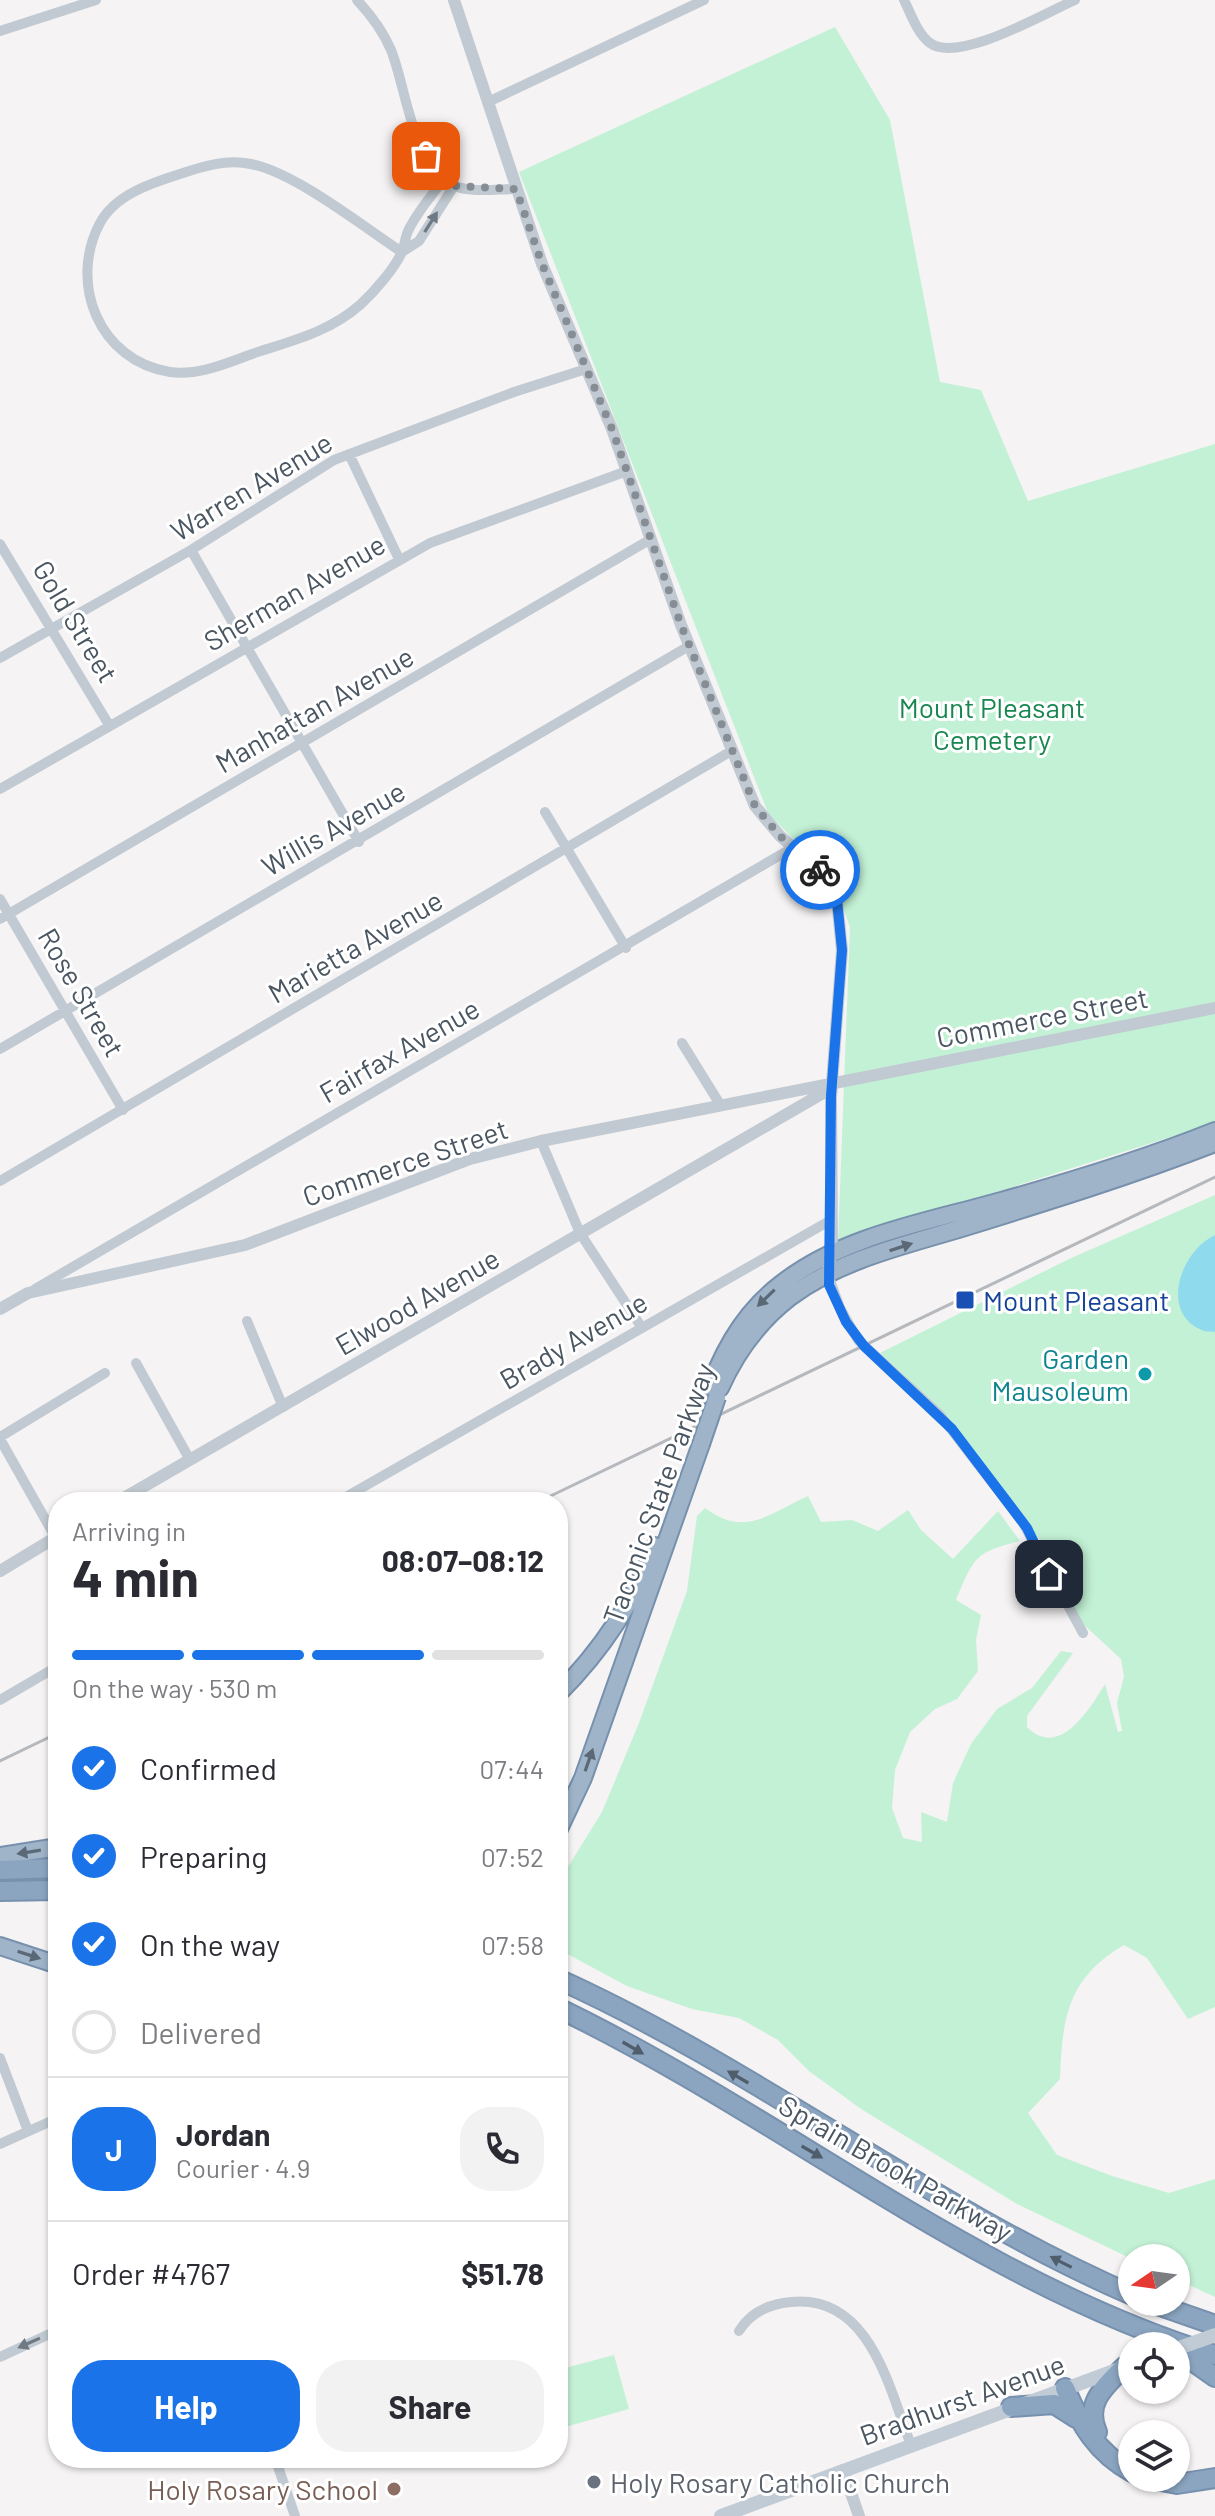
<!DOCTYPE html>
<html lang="en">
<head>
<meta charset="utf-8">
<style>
  :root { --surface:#fff; --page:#f2f2f3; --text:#2b2b33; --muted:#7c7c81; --line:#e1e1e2; --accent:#1a73e8 }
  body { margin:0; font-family:Barlow,sans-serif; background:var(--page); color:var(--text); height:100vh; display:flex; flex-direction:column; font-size:30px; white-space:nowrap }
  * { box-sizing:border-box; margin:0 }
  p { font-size:26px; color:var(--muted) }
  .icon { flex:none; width:44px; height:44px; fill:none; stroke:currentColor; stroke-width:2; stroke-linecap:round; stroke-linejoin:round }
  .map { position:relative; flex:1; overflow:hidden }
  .sheet { position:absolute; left:48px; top:1492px; width:520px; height:976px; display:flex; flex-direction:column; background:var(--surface); border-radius:32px; box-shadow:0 2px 6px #0004 }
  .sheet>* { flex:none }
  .needle { width:52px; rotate:257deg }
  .buttons { position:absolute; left:1118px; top:2244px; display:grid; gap:16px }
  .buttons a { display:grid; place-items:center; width:72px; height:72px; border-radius:50%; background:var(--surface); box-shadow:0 2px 6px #0004; font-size:40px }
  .pin { position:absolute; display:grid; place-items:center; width:68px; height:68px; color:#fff; margin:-34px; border-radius:16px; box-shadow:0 4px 12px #0006 }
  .courier { position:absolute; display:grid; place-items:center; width:80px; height:80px; margin:-40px; border:6px solid #1a73e8; border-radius:50%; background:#fff; color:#222; box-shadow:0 2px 10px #0007 }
  .head em { font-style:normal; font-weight:700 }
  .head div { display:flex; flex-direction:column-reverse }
  .head { display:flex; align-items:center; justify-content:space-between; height:136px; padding:0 24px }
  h1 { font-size:52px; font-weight:700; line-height:60px }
  .bar { display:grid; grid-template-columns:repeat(4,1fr); gap:12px 8px; align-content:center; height:96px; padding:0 24px }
  .bar i { height:10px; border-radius:6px; background:var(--line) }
  .bar .current { background:var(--accent) }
  .bar p { grid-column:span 4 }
  .line { display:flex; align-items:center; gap:20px; padding:0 24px; border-top:2px solid var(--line) }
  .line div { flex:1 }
  .round { display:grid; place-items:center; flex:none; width:84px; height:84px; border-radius:32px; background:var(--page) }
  ol { padding:0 24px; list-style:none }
  li { display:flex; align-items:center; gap:24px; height:88px }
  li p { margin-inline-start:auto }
  li .icon { padding:8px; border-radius:50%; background:var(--accent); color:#fff; stroke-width:4 }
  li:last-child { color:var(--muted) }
  li i { width:44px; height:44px; border:4px solid var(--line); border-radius:50% }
  .button { display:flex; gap:16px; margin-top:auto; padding:16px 24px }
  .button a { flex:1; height:92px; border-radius:32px; background:var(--accent); color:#fff; font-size:32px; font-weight:700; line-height:92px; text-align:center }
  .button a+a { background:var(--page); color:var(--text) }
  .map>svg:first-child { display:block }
</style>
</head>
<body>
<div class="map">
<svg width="1215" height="2516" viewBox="0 0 1215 2516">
  <rect width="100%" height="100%" fill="#f5f3f3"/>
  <!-- green -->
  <path fill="#c3f1d5" d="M835,27L890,120L940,382L981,390L1028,501L1215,444V1123L838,1242L850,927L833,880L768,813L519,172Z
    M1215,1195V2007L1188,2019L1147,1958L1124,1945C1068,1978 1062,2017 1060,2079L1028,2113L1057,2155L1112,2176L1169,2193L1215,2179V2297L1176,2279V2258L1132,2259L1017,2204L861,2109L809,2071L778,2040L739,2018L692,2009L627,1986L558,1949V1883L602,1812L639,1723L687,1591L697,1516L705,1508C745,1538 768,1514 808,1496L821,1522L852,1520L878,1531L908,1510L921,1530L953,1559L998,1511L1020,1541C974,1553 975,1556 956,1600L981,1615L976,1640L978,1671L957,1699L935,1709L910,1732L895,1770L892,1808L903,1838L922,1842L921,1812L947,1822L953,1783L971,1744L997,1709L1032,1688L1061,1651L1073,1653L1027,1716V1727C1060,1760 1090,1708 1105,1684L1118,1732L1122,1731L1117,1703L1124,1677L1121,1659L1082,1623L1042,1543L952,1422L880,1353L1069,1259Z
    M614,2355L629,2409L558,2429V2370Z"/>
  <!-- water -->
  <path fill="#90daee" d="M1215,1235V1332C1211,1331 1208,1332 1204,1331C1159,1315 1179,1252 1215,1235Z"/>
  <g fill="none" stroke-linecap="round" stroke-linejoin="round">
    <!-- trunk casing -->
    <g stroke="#7690ad" stroke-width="20">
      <path id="trunk" d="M720,1388C736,1352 759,1321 790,1297C841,1259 906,1245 965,1227C1049,1201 1133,1175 1215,1143
        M703,1406C719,1359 740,1316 780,1285C841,1236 927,1222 1001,1201C1073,1181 1145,1159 1215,1131
        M558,1694C600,1652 634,1602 655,1546
        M558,1831L583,1778L701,1444
        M0,1856L58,1847
        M0,1946L58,1965"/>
    </g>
    <!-- motorway casing -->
    <g stroke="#7690ad" stroke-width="22">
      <path id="motorway" d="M0,1870L58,1868
        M0,1891L58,1890
        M558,1979C757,2069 931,2208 1132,2295
        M558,2008C780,2115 977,2282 1215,2355
        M1149,2302L1215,2325
        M1178,2351L1215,2377
        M1065,2388C1080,2424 1097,2453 1132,2472
        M1011,2407L1054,2404L1076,2418
        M1097,2432C1084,2403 1105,2386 1124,2367
        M1146,2478L1177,2484L1215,2478"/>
    </g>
    <!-- minor -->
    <path stroke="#c1cad2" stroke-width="10" d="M357,0C371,15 383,31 391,50C406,86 413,171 455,186C473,193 497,189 516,189
      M904,0C911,14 917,33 930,43C958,64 1045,13 1075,0
      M0,31L96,0
      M488,102L704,0
      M402,252C362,226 296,173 251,164C226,159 204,166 180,174C151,183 115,195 100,223C68,283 99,361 170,372C198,376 227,363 252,354C291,341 330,332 361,304C375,291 394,269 402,252C405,245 405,236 409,229C418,211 432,195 444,179
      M402,252L419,241L454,186
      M349,454L399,559
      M0,544L109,725
      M191,550L359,842
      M0,658L191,550L334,460L514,392L586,369
      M0,789L430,543L627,471
      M545,812L626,948
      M0,899L123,1110
      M0,919L651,539
      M682,1043L721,1106
      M0,1049L689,646
      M541,1141L580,1233L642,1328
      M0,1181L733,750
      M828,1275L840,1308L858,1340L940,1415L1022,1521L1083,1633
      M35,1289L794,847
      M247,1321L283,1407
      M136,1363L190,1460
      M0,1437L105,1373
      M0,1439L58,1542
      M337,1502L831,1220
      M0,1700L58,1666
      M0,2058L28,2131
      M0,2144L58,2118
      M739,2331C750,2313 769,2304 791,2302C870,2294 889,2388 911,2445
      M0,2357L58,2330
      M275,2458L295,2516"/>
    <!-- tertiary -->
    <path stroke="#c1cad2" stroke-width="12" d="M454,0L542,264L612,429L681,625L755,806L780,836L821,871L837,900L842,950L831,1096L832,1245L828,1275
      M0,1309L28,1293L245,1245L470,1159L541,1141L1215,1008
      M117,1502L823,1093L831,1083
      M0,1571L58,1536
      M843,2470L859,2516"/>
    <!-- secondary -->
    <path stroke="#c1cbd6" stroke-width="14" d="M721,2516L1122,2368"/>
    <!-- trunk -->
    <use href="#trunk" stroke="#9fb4c9" stroke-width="16"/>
    <!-- motorway -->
    <use href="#motorway" stroke="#8ba5c1" stroke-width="18"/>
    <!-- rail -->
    <path stroke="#b5b8bd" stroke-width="3" d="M538,1502L1215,1177
      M0,1761L58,1733"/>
    <!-- trunk-bridge casing -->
    <g stroke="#7690ad" stroke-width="20" stroke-linecap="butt">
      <path id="trunk-bridge" d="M701,1444L717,1397"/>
    </g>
    <!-- secondary-bridge -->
    <path stroke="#c1cbd6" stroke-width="14" d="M1176,2349L1215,2335"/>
    <!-- trunk-bridge -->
    <use href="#trunk-bridge" stroke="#9fb4c9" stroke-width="16"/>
  </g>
  <!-- one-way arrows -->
  <defs><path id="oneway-solid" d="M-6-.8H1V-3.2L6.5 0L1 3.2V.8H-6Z" transform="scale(2)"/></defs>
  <g fill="#6e7983">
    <use href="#oneway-solid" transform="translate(431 222) rotate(-58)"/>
    <use href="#oneway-solid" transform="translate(29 2343) rotate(156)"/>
  </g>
  <g fill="#5b6976">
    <use href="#oneway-solid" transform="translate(901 1247) rotate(-18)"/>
    <use href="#oneway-solid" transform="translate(766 1298) rotate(136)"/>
    <use href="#oneway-solid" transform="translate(589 1760) rotate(-71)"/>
    <use href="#oneway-solid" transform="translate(29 1852) rotate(171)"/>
    <use href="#oneway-solid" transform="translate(29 1955) rotate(18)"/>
  </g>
  <g fill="#505e6b">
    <use href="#oneway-solid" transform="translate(633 2048) rotate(30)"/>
    <use href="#oneway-solid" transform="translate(738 2077) rotate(-150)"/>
    <use href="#oneway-solid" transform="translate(812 2152) rotate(30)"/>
    <use href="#oneway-solid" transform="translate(1061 2262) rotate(-153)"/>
  </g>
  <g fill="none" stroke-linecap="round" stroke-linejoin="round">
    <!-- done -->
    <path stroke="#868d94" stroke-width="8" stroke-dasharray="0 14.4" d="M426,156L454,186L516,189L542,264L612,429L681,625L755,806L780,836L820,870"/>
    <!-- route -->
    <path stroke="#1a73e8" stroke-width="10" d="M820,870L837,900L842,950L831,1096L829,1285L846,1322L864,1346L952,1429L1027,1528L1049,1574"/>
  </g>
  <!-- markers -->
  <rect fill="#1a4fb4" stroke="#fff" stroke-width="3" x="955" y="1290" width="20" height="20" rx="4"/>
  <circle fill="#0f9aa8" stroke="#fff" stroke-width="3" cx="1145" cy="1374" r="8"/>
  <circle fill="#6b7280" stroke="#fff" stroke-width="3" cx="594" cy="2482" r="8"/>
  <circle fill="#8d6e63" stroke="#fff" stroke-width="3" cx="394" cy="2489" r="8"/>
  <g text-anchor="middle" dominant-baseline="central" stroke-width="6" stroke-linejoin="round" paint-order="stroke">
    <!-- street labels -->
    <g font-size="28" fill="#4a5661" stroke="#fff">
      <text transform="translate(251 486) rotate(-31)">Warren Avenue</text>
      <text transform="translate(294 592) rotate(-30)">Sherman Avenue</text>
      <text transform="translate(76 621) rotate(59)">Gold Street</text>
      <text transform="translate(314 709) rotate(-30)">Manhattan Avenue</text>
      <text transform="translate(333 828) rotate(-30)">Willis Avenue</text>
      <text transform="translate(355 946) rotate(-30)">Marietta Avenue</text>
      <text transform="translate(82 992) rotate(60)">Rose Street</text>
      <text transform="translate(1042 1017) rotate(-11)">Commerce Street</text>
      <text transform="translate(399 1050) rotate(-30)">Fairfax Avenue</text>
      <text transform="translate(405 1162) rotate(-19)">Commerce Street</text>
      <text transform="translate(417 1301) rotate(-30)">Elwood Avenue</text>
      <text transform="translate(573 1340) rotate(-30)">Brady Avenue</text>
      <text transform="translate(658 1493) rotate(-70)">Taconic State Parkway</text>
      <text transform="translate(896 2168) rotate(30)">Sprain Brook Parkway</text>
      <text transform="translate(962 2399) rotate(-20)">Bradhurst Avenue</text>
    </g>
    <!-- park labels -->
    <g font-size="28" fill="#17864f" stroke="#fff">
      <text x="992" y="707">Mount Pleasant<tspan x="992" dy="32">Cemetery</tspan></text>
    </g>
    <!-- transit labels -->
    <g font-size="28" fill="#164399" stroke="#fff" text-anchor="start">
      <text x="983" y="1300">Mount Pleasant</text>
    </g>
    <!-- culture labels -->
    <g font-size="28" fill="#0d838f" stroke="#fff" text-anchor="end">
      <text x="1129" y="1358">Garden<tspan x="1129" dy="32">Mausoleum</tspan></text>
    </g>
    <!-- worship labels -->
    <g font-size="28" fill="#5b616d" stroke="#fff" text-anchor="start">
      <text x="610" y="2482">Holy Rosary Catholic Church</text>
    </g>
    <!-- education labels -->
    <g font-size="28" fill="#785e54" stroke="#fff" text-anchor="end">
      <text x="378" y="2489">Holy Rosary School</text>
    </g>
  </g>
</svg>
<div class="buttons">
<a><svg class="needle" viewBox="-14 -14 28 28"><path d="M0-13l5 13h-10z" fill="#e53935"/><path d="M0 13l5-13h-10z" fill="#7c7c81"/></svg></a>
<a><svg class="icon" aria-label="locate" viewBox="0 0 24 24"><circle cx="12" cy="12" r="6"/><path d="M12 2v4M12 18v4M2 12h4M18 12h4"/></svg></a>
<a><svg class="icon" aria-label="layers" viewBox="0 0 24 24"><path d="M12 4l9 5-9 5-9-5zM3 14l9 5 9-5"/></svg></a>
</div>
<div class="pin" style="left:426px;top:156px;background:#ea580c"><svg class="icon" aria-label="bag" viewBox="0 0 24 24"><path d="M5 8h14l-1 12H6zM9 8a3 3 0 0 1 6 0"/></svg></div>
<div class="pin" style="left:1049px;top:1574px;background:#1f2937"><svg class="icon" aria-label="home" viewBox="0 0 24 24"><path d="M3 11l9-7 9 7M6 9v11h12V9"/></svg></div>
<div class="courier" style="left:820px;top:870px"><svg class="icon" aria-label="bike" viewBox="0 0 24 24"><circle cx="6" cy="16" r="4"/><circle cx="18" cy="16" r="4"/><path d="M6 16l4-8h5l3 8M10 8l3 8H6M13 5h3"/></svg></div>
<section class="sheet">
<div class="head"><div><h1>4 min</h1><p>Arriving in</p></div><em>08:07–08:12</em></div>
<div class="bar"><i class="current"></i><i class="current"></i><i class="current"></i><i></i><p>On the way · 530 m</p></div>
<ol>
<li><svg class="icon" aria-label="check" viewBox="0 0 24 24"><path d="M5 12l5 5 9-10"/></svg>Confirmed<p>07:44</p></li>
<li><svg class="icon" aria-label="check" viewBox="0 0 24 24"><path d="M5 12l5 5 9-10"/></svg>Preparing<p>07:52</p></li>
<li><svg class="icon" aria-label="check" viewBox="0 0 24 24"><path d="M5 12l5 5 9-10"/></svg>On the way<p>07:58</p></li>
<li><i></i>Delivered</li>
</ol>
<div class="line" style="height:144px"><b class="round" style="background:var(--accent);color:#fff">J</b><div><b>Jordan</b><p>Courier · 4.9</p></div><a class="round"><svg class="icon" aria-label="phone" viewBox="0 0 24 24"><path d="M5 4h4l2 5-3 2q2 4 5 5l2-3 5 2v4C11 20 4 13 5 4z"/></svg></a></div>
<div class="line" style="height:104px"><div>Order #4767</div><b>$51.78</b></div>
<div class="button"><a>Help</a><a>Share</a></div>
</section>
</div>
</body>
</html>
